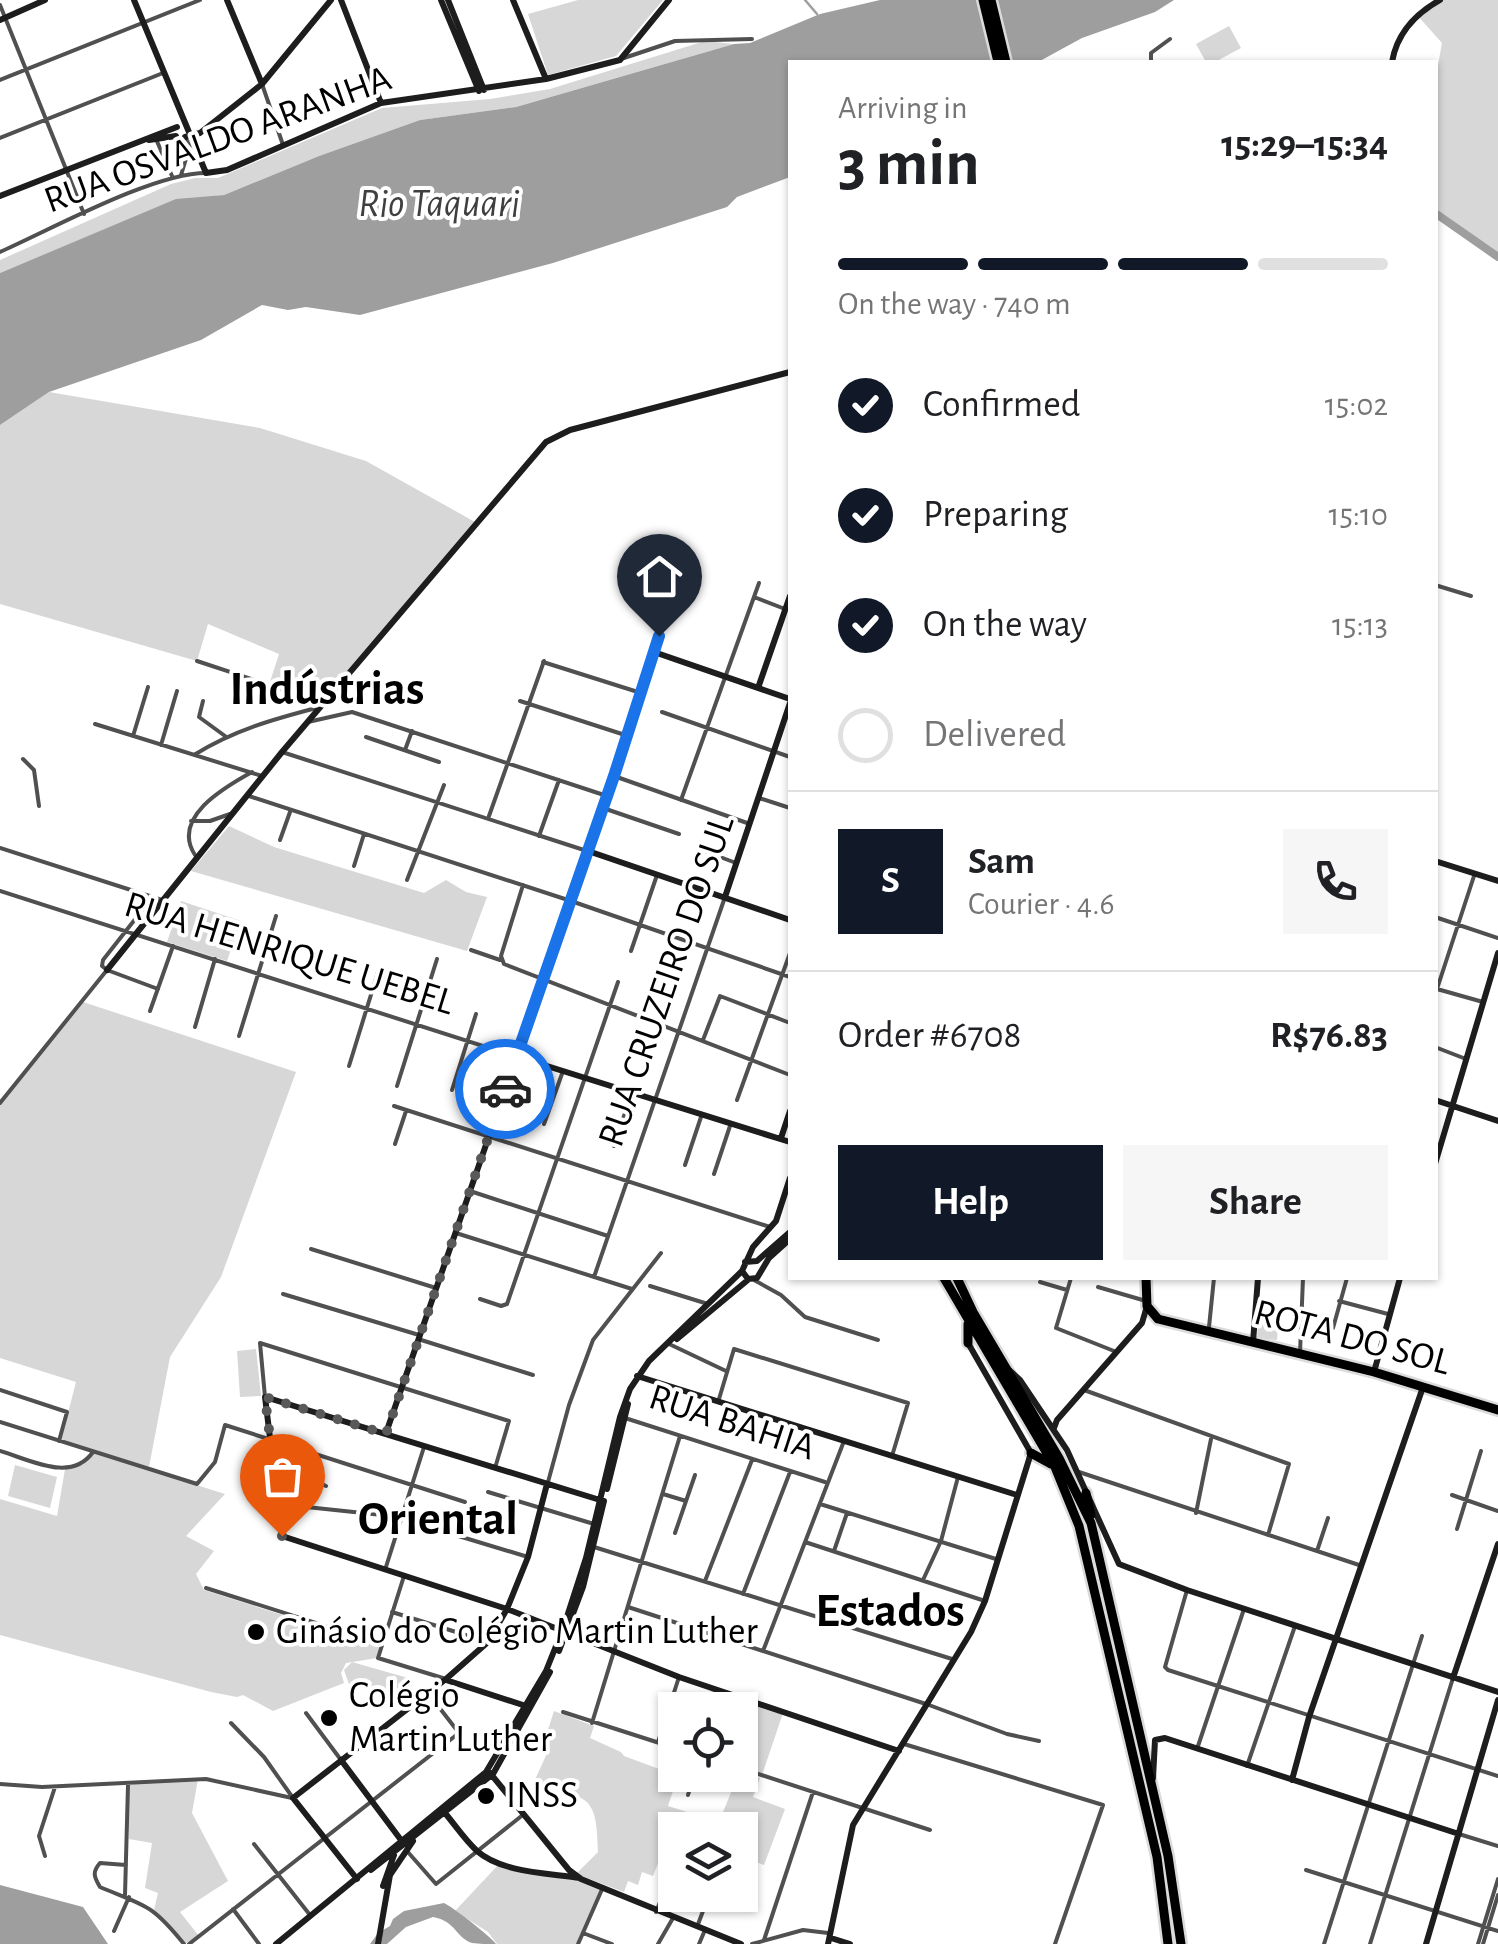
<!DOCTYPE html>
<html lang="en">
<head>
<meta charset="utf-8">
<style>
  :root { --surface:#fff; --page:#f6f6f6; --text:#202124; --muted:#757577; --line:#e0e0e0; --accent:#111827 }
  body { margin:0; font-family:"Alegreya Sans",sans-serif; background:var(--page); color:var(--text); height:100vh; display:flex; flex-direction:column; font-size:38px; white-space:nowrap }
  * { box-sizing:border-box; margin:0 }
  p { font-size:32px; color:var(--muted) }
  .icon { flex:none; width:55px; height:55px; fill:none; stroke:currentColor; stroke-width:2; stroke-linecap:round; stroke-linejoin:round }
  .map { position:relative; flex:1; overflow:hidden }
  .side { position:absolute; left:788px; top:60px; width:650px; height:1220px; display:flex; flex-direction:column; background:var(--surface); border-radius:0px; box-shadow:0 2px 8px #0004 }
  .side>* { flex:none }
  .fabs { position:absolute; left:658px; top:1692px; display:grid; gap:20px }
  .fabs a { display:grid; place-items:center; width:100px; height:100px; border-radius:0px; background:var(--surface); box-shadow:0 2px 8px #0004; font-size:50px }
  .pin { position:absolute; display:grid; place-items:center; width:85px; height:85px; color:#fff; margin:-102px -42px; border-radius:50% 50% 50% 0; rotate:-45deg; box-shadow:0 0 10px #0007 }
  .pin .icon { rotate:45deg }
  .courier { position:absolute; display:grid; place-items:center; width:100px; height:100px; margin:-50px; border:8px solid #1a73e8; border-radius:50%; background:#fff; color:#222; box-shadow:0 2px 12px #0007 }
  .head em { font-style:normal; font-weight:700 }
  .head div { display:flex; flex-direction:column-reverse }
  .head { display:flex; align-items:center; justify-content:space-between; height:170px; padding:0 50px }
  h1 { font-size:65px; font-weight:700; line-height:75px }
  .bar { display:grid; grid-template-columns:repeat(4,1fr); gap:15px 10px; align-content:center; height:120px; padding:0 50px }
  .bar i { height:12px; border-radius:8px; background:var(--line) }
  .bar .active { background:var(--accent) }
  .bar p { grid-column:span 4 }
  .line { display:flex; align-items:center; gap:25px; padding:0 50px; border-top:2px solid var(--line) }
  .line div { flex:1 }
  .round { display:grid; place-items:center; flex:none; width:105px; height:105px; border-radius:0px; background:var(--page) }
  ol { padding:0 50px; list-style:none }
  li { display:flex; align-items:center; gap:30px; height:110px }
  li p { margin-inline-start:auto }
  li .icon { padding:10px; border-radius:50%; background:var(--accent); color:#fff; stroke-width:4 }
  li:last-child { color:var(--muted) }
  li i { width:55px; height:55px; border:5px solid var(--line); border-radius:50% }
  .cta { display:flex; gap:20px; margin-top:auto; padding:20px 50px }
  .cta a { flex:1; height:115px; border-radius:0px; background:var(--accent); color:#fff; font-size:40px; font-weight:700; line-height:115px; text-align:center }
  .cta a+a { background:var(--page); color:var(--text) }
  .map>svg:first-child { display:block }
</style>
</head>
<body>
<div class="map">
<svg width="1498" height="1944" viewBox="0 0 1498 1944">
  <rect width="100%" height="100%" fill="#fff"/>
  <!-- green -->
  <path fill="#d7d7d7" d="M578,0H663L616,56L548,75L528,14Z
    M1440,0H1498V257L1435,213V81L1442,43L1417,15Z
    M1229,26L1241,48L1215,62H1206L1196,44Z
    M705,41L734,44L516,107L420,120L319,156L224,195L176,200L0,273V260L171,184L195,178H218L382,108L490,99L550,89Z
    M49,392L260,428L366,461L475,522L324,703L269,685L279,654L208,624L197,661L0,604V425Z
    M229,826L274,847L424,893L446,880L466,892L487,897L467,951L191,871Z
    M181,901L241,921L227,961L167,942Z
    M83,1002L296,1072L221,1277L170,1357L149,1467L61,1440L76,1382L0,1358V1103Z
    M1259,1305L1280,1307L1277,1340L1257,1338Z
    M256,1349L261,1396L240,1397L237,1351Z
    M92,1452L225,1494L186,1536L214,1551L196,1574L204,1590L380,1646L377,1658L346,1663L341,1673L344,1683L273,1711L243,1695L237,1697L211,1692L0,1635V1499L57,1516L65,1469L84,1464Z
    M15,1465L57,1477L50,1508L8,1496Z
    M352,1662L408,1678L412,1683L410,1695L399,1699L349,1684L344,1670Z
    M712,1690L783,1713L762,1775L740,1767V1710H704Z
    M554,1711L594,1726L590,1738L621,1752L624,1756L678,1776L668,1806L719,1822L740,1770L760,1778L753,1797L785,1809L764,1865L740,1856V1830H675V1852L663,1851L653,1876L642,1872L638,1885L628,1881L624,1892L576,1874L598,1852C597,1791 587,1799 533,1784L549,1749L544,1742Z
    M173,1779H198L192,1813L228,1881L180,1912L199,1936L184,1944L154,1910L158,1893L145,1888L152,1843L129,1839L128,1785Z
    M499,1864L580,1880L601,1887L576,1944H497L488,1932L455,1911Z"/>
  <!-- water -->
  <path fill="#9e9e9e" d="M880,0H1174L1155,12L1082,38L1038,62H790V177L737,197L727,207L553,263L360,315L306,307L288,310L262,305L201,340L49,392L0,425V273L176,199L224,195L319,156L420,120L516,107L734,44L750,43L820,14Z
    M0,1885L83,1907L108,1944H0Z
    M444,1903C454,1908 489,1935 496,1944C489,1944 478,1944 472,1943C456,1938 456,1921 433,1917L406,1927L387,1944H370L378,1933L390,1926L393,1919L404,1911Z"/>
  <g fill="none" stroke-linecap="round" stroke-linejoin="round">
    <!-- stream -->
    <path stroke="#9e9e9e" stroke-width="2.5" d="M805,0L817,14"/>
    <!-- river -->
    <path stroke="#9e9e9e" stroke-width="8" d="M1435,213L1498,257"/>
    <!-- highway casing -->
    <g stroke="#dbdbdb" stroke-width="14">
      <path id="highway" d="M983,0L998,62
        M991,0L1006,62
        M944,1278L1055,1467L1079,1526L1157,1857L1168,1944
        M957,1278L973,1312L1059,1458L1091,1523L1168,1856L1181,1944
        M1146,1278L1147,1306L1158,1319L1374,1372L1498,1410
        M968,1324V1343
        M1031,1453L1051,1464
        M1086,1493L1091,1515"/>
    </g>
    <!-- street -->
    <path stroke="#505050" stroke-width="4" d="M0,5L84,214
      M624,58L675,41L752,39
      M1151,62V53L1170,39
      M0,80L200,0
      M262,84L283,145
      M0,138L163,73
      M156,139L172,176
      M181,175L190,146L185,138
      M0,252C52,229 153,173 206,173
      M1435,585L1471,596
      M754,597L785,609
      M654,652L659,636
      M197,661L324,703
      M543,662L641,693
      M203,701L199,717L225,736
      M520,701L625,735
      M662,712L790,757
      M308,722L352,712L607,796
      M95,724L262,776
      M133,736L148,687
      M366,737L439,762
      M161,745L177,691
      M405,750L412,731
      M282,752L587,851
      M194,755C234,730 274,719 320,707
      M23,759L34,770L39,806
      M614,776L750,824
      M249,796L571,901L790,977
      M759,798L790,808
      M681,800L759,583
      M603,808L679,834
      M489,816L544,661
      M191,821H210L230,814
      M539,836L559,780
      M280,840L290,812
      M0,848L162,900
      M699,849L736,863
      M195,855C171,818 223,788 252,772
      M354,866L364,834
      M407,880L444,785
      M523,885L501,956L504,964L790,1075
      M0,891L514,1056
      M1435,917L1498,938
      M471,950L500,960
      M631,951L657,875
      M107,970L102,966L103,960L151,899
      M107,970L158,989
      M1437,989L1483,1002
      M1435,995L1474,876
      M150,1011L173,946
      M195,1027L215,959
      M239,1036L276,916
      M703,1040L720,996L790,1023
      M1435,1047L1466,1059
      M349,1066L378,972
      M397,1086L437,959
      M452,1090L476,1014
      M737,1100L790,953
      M0,1103L107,970
      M394,1106L770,1227
      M544,1124L563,1071
      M395,1144L406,1111
      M614,1146L632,1092
      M685,1165L702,1114
      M714,1174L731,1123
      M470,1191L608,1236
      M456,1233L632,1289
      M311,1249L436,1288
      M594,1277L725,897
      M1071,1278L1056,1328L1114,1351
      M754,1280L781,1295L805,1317L878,1340
      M1040,1282L1067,1290
      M650,1286L708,1304
      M1098,1287L1146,1301
      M283,1294L419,1335
      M480,1299L501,1306L507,1304L618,982
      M1339,1301L1388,1314
      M1209,1327L1214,1278
      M1333,1328L1347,1278
      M418,1339L533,1375
      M667,1343L726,1371
      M1300,1353L1303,1278
      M0,1390L67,1412L59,1441
      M1084,1390L1289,1464L1268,1535
      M265,1397L260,1343L509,1421L495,1468
      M719,1399L734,1349L908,1403L892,1456
      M625,1418L825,1482
      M0,1422L197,1484L215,1462L225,1425L465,1502
      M0,1451C31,1460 71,1483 93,1452
      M1079,1472L1359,1565
      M548,1482L569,1405L593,1340L661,1253
      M488,1492L594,1524
      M663,1494L686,1501
      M1452,1495L1498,1511
      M278,1504L401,1517
      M820,1504L996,1559
      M306,1506L315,1481L326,1486
      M1196,1513L1211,1439
      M1457,1529L1481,1451
      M442,1531L528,1557
      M675,1533L695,1475
      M805,1542L985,1601
      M594,1547L952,1659
      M834,1551L847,1513
      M1317,1551L1328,1518
      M385,1570L424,1447
      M404,1576L378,1658L446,1679
      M923,1580L941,1541L958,1477
      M705,1581L752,1460
      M206,1588L382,1644
      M1187,1590L1165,1667L1168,1670L1498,1776
      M743,1594L790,1472
      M628,1607L929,1705L1007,1734L1039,1741
      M392,1612L488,1642
      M763,1651L844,1441
      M563,1712L675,1748
      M306,1713L341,1760
      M231,1723L264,1757L293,1798
      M592,1723L680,1436
      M658,1742L679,1677
      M904,1744L1103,1805L1055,1944
      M1198,1746L1244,1609
      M1247,1766L1295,1626
      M740,1768L930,1830
      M0,1784L42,1787L206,1779L292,1798
      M688,1795L694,1775
      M1459,1834L1498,1846
      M254,1844L310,1915
      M407,1851L436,1884L524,1814
      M45,1856L39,1836L55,1787
      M126,1865L100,1863C92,1872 94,1877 100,1887C145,1906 151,1903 184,1944
      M1306,1870L1498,1931
      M125,1895L128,1785
      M233,1909L259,1944
      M656,1912L675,1865
      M697,1927L709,1895
      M114,1931L129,1897
      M583,1933L612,1944
      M764,1940L813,1792
      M189,1944L459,1733L428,1693
      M578,1944L603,1887
      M658,1944L673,1918
      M699,1944L705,1930
      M752,1944L803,1930L828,1933
      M1324,1944L1422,1636
      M1370,1944L1453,1678
      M1478,1944L1498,1879
      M1483,1944L1498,1895"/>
    <!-- secondary -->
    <path stroke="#1d1d1d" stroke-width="6" d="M134,0L206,173L227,170L381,103L546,79L620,60L669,0
      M227,0L262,84
      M341,0L381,103
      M441,0L479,91
      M448,0L484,90
      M513,0L546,79
      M0,20L45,0
      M1392,62C1397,33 1415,14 1440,0
      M185,137L200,133L262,84L331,0
      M149,140L176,136
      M0,196L177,127
      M758,688L790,596
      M588,851L790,920
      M1435,861L1498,881
      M725,897L790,703
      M107,970L282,752L546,442L570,430L790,372
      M515,1056L790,1142
      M1435,1100L1498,1121
      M781,1138L790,1111
      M1435,1164L1498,953
      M745,1262L757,1261L790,1232
      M742,1271L748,1279L757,1278L769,1258L790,1239
      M677,1339L749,1279
      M1253,1342L1258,1278
      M1008,1369L1020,1380L1067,1450L1119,1564L1187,1590L1498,1692
      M1374,1372L1400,1278
      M637,1376L1017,1495
      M1054,1428L1057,1420L1142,1323L1147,1306
      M386,1433L614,776L654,652L790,699
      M607,1489L628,1404
      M600,1500L265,1397L282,1536L507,1609L679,1677L899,1751
      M559,1651L583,1587L604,1501
      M1453,1678L1498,1544
      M446,1680L529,1707
      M341,1760L401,1840
      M490,1773L569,1870L581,1879L741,1944
      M1153,1778L1155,1740L1165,1738L1459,1834
      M1292,1780L1309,1717L1423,1387
      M445,1813C455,1825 465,1840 477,1851C502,1873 549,1873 580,1878
      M371,1870L493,1774L550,1672
      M357,1879L293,1798L446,1679L488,1642L507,1609L528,1557L547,1484
      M383,1886L394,1855
      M831,1938L850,1944
      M276,1944L486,1772L546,1671L564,1626L586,1558L620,1417L630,1389L649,1361L742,1271L753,1247L776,1221L790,1178
      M378,1944L390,1875L413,1841
      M828,1944L853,1825L971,1632L985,1601L1031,1453L968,1343
      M1426,1944L1498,1700"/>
    <!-- highway -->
    <use href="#highway" stroke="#000" stroke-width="9"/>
  </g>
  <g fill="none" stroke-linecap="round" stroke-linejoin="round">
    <!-- done -->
    <path stroke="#595959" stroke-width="10" stroke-dasharray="0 18" d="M282,1536L265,1397L386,1434L505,1089"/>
    <!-- route -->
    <path stroke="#1a73e8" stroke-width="12" d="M505,1089L614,776L659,636"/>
  </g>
  <!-- markers -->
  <g fill="#000" stroke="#fff" stroke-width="4">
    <circle cx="256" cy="1632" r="10"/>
    <circle cx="329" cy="1718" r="10"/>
    <circle cx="486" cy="1796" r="10"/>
  </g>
  <g text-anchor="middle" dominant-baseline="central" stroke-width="8" stroke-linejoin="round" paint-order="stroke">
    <!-- street labels -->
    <g font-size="38" fill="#000" stroke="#fff">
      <text transform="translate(218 140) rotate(-20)">RUA OSVALDO ARANHA</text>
      <text transform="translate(289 954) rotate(17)">RUA HENRIQUE UEBEL</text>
      <text transform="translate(667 981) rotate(-71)">RUA CRUZEIRO DO SUL</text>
      <text transform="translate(1352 1338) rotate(15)">ROTA DO SOL</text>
      <text transform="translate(732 1423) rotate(18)">RUA BAHIA</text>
    </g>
    <!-- poi labels -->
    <g font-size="38" fill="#000" stroke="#fff" text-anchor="start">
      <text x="276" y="1632">Ginásio do Colégio Martin Luther</text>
      <text x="349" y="1696">Colégio<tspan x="349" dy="44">Martin Luther</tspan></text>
      <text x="506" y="1796">INSS</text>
    </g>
    <!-- water labels -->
    <g font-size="40" font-style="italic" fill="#3f3f3f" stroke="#fff">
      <text x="439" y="204">Rio Taquari</text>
    </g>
    <!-- district labels -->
    <g font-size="48" font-weight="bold" fill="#000" stroke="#fff">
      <text x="327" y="690">Indústrias</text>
      <text x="438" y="1520">Oriental</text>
      <text x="890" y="1612">Estados</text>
    </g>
  </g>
</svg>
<div class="fabs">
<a><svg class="icon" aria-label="locate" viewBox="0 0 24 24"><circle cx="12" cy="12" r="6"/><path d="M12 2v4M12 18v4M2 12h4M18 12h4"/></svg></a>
<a><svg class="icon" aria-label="layers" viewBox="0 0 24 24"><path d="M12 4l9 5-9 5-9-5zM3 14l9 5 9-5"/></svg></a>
</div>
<div class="pin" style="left:282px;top:1536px;background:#ea580c"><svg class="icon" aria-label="bag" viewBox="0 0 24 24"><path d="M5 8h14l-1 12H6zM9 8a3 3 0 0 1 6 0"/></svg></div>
<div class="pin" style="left:659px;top:636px;background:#1f2937"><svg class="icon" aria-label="home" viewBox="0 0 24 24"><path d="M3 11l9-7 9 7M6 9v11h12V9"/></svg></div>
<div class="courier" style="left:505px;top:1089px"><svg class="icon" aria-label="car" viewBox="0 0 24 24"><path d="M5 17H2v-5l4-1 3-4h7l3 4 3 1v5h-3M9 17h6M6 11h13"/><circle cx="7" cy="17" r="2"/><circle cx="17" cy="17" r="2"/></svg></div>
<section class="side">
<div class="head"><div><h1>3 min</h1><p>Arriving in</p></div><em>15:29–15:34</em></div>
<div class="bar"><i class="active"></i><i class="active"></i><i class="active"></i><i></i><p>On the way · 740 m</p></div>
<ol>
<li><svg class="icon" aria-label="check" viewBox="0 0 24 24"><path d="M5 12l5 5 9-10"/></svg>Confirmed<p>15:02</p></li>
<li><svg class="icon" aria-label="check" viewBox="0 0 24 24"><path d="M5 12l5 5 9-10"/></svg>Preparing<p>15:10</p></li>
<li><svg class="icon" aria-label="check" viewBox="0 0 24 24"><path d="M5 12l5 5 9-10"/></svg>On the way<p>15:13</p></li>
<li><i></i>Delivered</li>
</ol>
<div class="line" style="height:180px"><b class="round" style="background:var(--accent);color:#fff">S</b><div><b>Sam</b><p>Courier · 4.6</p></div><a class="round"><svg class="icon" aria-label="phone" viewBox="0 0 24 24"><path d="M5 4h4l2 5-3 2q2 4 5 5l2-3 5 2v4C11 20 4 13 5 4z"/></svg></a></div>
<div class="line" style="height:130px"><div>Order #6708</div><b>R$76.83</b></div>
<div class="cta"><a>Help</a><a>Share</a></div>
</section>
</div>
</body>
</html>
